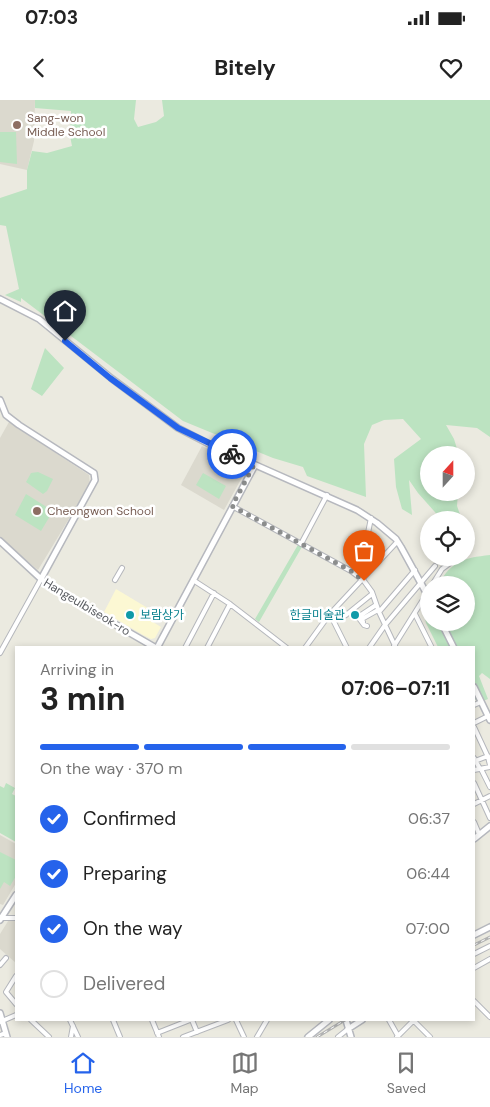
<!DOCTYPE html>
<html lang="en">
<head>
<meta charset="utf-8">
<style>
  :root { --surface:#fff; --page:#f6f6f6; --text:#222; --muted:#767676; --line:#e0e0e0; --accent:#2563eb }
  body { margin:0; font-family:"DM Sans","Noto Sans KR",sans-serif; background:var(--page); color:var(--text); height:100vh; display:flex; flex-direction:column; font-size:19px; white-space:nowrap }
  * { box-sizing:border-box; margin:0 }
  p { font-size:16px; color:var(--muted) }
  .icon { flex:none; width:28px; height:28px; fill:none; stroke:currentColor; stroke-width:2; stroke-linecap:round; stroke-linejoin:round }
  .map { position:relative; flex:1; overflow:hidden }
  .drawer { position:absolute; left:15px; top:546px; width:460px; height:375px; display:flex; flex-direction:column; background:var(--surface); border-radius:0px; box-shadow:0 2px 8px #0003 }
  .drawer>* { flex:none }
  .needle { width:32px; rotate:21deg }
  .controls { position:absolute; left:420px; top:346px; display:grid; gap:10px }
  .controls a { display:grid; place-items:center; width:55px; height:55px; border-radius:50%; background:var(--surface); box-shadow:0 2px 8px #0003; font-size:25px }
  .pin { position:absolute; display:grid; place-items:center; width:42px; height:42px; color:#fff; margin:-51px -21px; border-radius:50% 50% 50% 0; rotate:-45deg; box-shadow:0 0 5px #0007 }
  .pin .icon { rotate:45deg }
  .courier { position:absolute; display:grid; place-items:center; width:50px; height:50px; margin:-25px; border:4px solid #2563eb; border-radius:50%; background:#fff; color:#222; box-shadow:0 1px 6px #0007 }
  .head em { font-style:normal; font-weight:700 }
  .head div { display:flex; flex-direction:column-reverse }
  .head { display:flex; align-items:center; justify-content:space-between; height:85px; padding:0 25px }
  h1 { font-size:32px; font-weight:700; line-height:38px }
  .bar { display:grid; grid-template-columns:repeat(4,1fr); gap:8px 5px; align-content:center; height:60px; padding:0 25px }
  .bar i { height:6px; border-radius:4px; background:var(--line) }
  .bar .on { background:var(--accent) }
  .bar p { grid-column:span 4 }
  ol { padding:0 25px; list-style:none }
  li { display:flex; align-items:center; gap:15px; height:55px }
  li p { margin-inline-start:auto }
  li .icon { padding:5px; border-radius:50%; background:var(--accent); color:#fff; stroke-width:4 }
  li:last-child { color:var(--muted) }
  li i { width:28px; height:28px; border:2px solid var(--line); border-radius:50% }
  .status { display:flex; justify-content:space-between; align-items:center; height:35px; padding:0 25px; background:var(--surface); direction:ltr }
  .status svg { height:14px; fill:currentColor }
  header { display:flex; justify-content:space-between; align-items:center; height:65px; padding:0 25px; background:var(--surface); font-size:22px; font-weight:700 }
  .menu { display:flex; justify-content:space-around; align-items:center; height:70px; border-top:1px solid var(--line); background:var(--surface); font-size:14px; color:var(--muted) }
  .menu a { display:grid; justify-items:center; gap:2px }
  .menu .on { color:var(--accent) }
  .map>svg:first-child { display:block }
</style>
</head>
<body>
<div class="status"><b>07:03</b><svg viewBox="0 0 49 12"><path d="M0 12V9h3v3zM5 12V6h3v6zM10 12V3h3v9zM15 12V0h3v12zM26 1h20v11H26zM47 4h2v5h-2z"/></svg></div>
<header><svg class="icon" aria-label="back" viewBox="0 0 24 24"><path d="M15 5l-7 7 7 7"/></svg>Bitely<svg class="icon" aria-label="heart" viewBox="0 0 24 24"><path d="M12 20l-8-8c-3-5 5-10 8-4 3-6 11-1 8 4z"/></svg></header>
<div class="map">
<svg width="490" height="937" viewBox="0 0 490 937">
  <rect width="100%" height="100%" fill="#ebeae0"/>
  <!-- commercial -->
  <path fill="#fcf8d3" d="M116,489L156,513L153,522L161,527L155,538L151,539L143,535L104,512Z"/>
  <!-- education -->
  <path fill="#dbd9ce" d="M0,0H35L34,41L27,70L0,64Z
    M9,322L89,375L90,384L38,470L0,438V338Z
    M202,346L243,365L245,372L224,410L181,385Z
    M0,735L16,744V783L3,805L0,804Z
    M10,818H16V863L0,849V834Z"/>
  <!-- green -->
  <path fill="#bce3c1" d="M35,0H136L134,19L138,27L156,22L164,16L162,0H490V337L477,328L446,325L454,339L459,355H429V392L458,393L457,406L462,420H442L418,393L409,380L412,415L402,409L396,387L394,359L421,339L403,319L384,320L372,325L364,344L366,397L307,376L303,367L273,358L183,321L21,198V202L5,195L19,189L6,126L0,125V98L27,89V70L32,51L47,53L72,46L70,36L71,11L35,8Z
    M0,32H16L17,64L0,62Z
    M45,248L64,268L42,296L31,289Z
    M38,372L53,379L47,391L43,394L26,382L31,373Z
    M203,373L226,386L219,399L196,385Z
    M26,394L53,411L41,431L15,415Z
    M299,443L303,445L259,522L255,519Z
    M490,455V579L482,573L479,576L488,599L481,602L474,599V548L438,547L426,523L423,510L429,500V522H466V485H438C452,461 463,458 490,455Z
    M6,683L15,688L12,694L16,696V742L0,733V686L4,688Z
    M0,752L16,760V776L10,786L4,782L0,789Z"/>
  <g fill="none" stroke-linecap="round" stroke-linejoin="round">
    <!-- street casing -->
    <g stroke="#b5b7bc" stroke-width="6">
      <path id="street" d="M232,406L351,471L364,481L372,492L379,512L396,548
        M301,444L327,395
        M466,449L471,442
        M359,477L371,418
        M115,480L122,468
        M193,480L230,504L287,548
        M432,485L442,469L457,458
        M379,512L415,470
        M330,514L347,548
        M415,514L432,548
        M334,521L346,515L372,494
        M363,522L362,519L378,510
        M367,526L364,525L358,517L376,505
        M394,546L429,490
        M185,548L214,493
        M207,548L230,504
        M305,548L329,515L397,442
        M369,548L385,525L435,466
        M0,553L41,479
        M474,605L481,602
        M474,623L488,616
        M474,627L488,657L490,665
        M474,658L480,669
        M475,661L488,656
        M481,669L490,687
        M474,670L490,667
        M474,683L490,718
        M474,704L490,696
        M474,722L479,734
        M2,818H16
        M474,854L490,846
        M0,865L6,858
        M474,868L490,859
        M16,876L6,892L16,904
        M474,901L490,917
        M31,920L49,937
        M70,920L78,937
        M113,920L120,937
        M152,920L159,937
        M192,920L197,932
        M236,920L244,937
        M389,920L398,936
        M413,920L430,937
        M0,922L16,915
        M157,933L190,920
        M0,935L6,933
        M71,937L73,926
        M183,937L228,920
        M257,937L267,920
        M338,937L348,929
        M397,937L414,920"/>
    </g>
    <!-- secondary casing -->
    <g stroke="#b6b8be" stroke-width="8">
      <path id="secondary" d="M0,199L39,219L111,278L178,328L215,347L357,410L377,423L396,439L401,447L429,498
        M0,300L6,315L19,325L94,373L95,380L41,479
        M0,441L41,479L66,496L156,548
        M441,522L454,548
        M157,548L255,365
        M474,587L490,620
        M474,739L490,726
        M0,820L16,795
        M474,835L490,827
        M0,913L7,937
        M346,920L351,937
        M348,929L362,920
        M308,937L329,920"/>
    </g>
    <!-- street -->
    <use href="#street" stroke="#fff" stroke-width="4"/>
    <!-- secondary -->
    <use href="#secondary" stroke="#fff" stroke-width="5"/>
    <!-- rail casing -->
    <g stroke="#b1b2b2" stroke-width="3">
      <path id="rail" d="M474,845L490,837
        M317,937L345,920"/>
    </g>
    <!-- rail -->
    <use href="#rail" stroke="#fff" stroke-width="1" stroke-dasharray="4" stroke-linecap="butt"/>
  </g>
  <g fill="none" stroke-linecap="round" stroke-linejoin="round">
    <!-- done -->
    <path stroke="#8b8d8d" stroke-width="5" stroke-dasharray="0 9" d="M232,354L254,365L232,406L351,471L364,481"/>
    <!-- route -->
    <path stroke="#2563eb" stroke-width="6" d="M65,241L110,278L178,328L232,354"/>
  </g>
  <!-- markers -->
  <g fill="#8d6e63" stroke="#fff" stroke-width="2">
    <circle cx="17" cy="25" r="5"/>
    <circle cx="37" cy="411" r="5"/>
  </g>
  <g fill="#0f9aa8" stroke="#fff" stroke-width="2">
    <circle cx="130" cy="515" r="5"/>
    <circle cx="355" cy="515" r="5"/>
  </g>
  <g text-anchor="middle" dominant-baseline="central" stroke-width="5" stroke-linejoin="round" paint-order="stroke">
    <!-- education labels -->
    <g font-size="12" fill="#785e54" stroke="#fff" text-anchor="start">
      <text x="27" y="18">Sang-won<tspan x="27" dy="14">Middle School</tspan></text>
      <text x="47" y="411">Cheongwon School</text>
    </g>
    <!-- street labels -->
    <g font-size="12" fill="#585b60" stroke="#fff">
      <text transform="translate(87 507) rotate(31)">Hangeulbiseok-ro</text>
    </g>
    <!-- culture labels -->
    <g font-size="12" fill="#0d838f" stroke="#fff" text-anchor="start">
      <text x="140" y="515">보람상가</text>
      <text x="345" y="515" text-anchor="end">한글미술관</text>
    </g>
  </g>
</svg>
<div class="controls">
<a><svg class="needle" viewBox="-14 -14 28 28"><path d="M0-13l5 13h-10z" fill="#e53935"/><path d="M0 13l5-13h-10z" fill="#767676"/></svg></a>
<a><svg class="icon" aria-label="locate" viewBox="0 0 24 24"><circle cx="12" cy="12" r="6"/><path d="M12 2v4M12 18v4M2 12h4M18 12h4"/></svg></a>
<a><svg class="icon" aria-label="layers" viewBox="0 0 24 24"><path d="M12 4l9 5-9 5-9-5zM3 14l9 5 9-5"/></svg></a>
</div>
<div class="pin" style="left:364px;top:481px;background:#ea580c"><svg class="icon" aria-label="bag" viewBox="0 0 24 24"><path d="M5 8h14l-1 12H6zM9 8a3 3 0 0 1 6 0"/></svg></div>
<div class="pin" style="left:65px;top:241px;background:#1f2937"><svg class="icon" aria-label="home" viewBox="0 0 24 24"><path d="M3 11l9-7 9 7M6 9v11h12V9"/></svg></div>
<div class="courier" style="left:232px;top:354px"><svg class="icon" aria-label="bike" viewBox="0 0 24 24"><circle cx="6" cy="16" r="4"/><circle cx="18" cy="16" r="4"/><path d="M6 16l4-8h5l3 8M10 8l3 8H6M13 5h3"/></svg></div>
<section class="drawer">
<div class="head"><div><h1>3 min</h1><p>Arriving in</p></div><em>07:06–07:11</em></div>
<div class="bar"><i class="on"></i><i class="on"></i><i class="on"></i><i></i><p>On the way · 370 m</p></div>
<ol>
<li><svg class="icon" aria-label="check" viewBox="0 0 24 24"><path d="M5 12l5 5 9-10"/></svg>Confirmed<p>06:37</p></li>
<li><svg class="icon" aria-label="check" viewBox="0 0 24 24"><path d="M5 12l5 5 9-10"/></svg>Preparing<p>06:44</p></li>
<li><svg class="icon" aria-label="check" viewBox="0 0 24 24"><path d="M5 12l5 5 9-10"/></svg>On the way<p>07:00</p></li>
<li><i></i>Delivered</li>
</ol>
</section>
</div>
<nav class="menu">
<a class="on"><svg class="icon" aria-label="home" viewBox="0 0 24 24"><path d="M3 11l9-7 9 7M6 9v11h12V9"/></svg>Home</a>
<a><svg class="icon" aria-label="map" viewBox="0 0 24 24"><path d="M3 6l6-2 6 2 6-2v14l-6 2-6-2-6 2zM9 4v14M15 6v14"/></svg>Map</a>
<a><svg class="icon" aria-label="saved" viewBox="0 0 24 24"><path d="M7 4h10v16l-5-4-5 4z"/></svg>Saved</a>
</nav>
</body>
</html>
